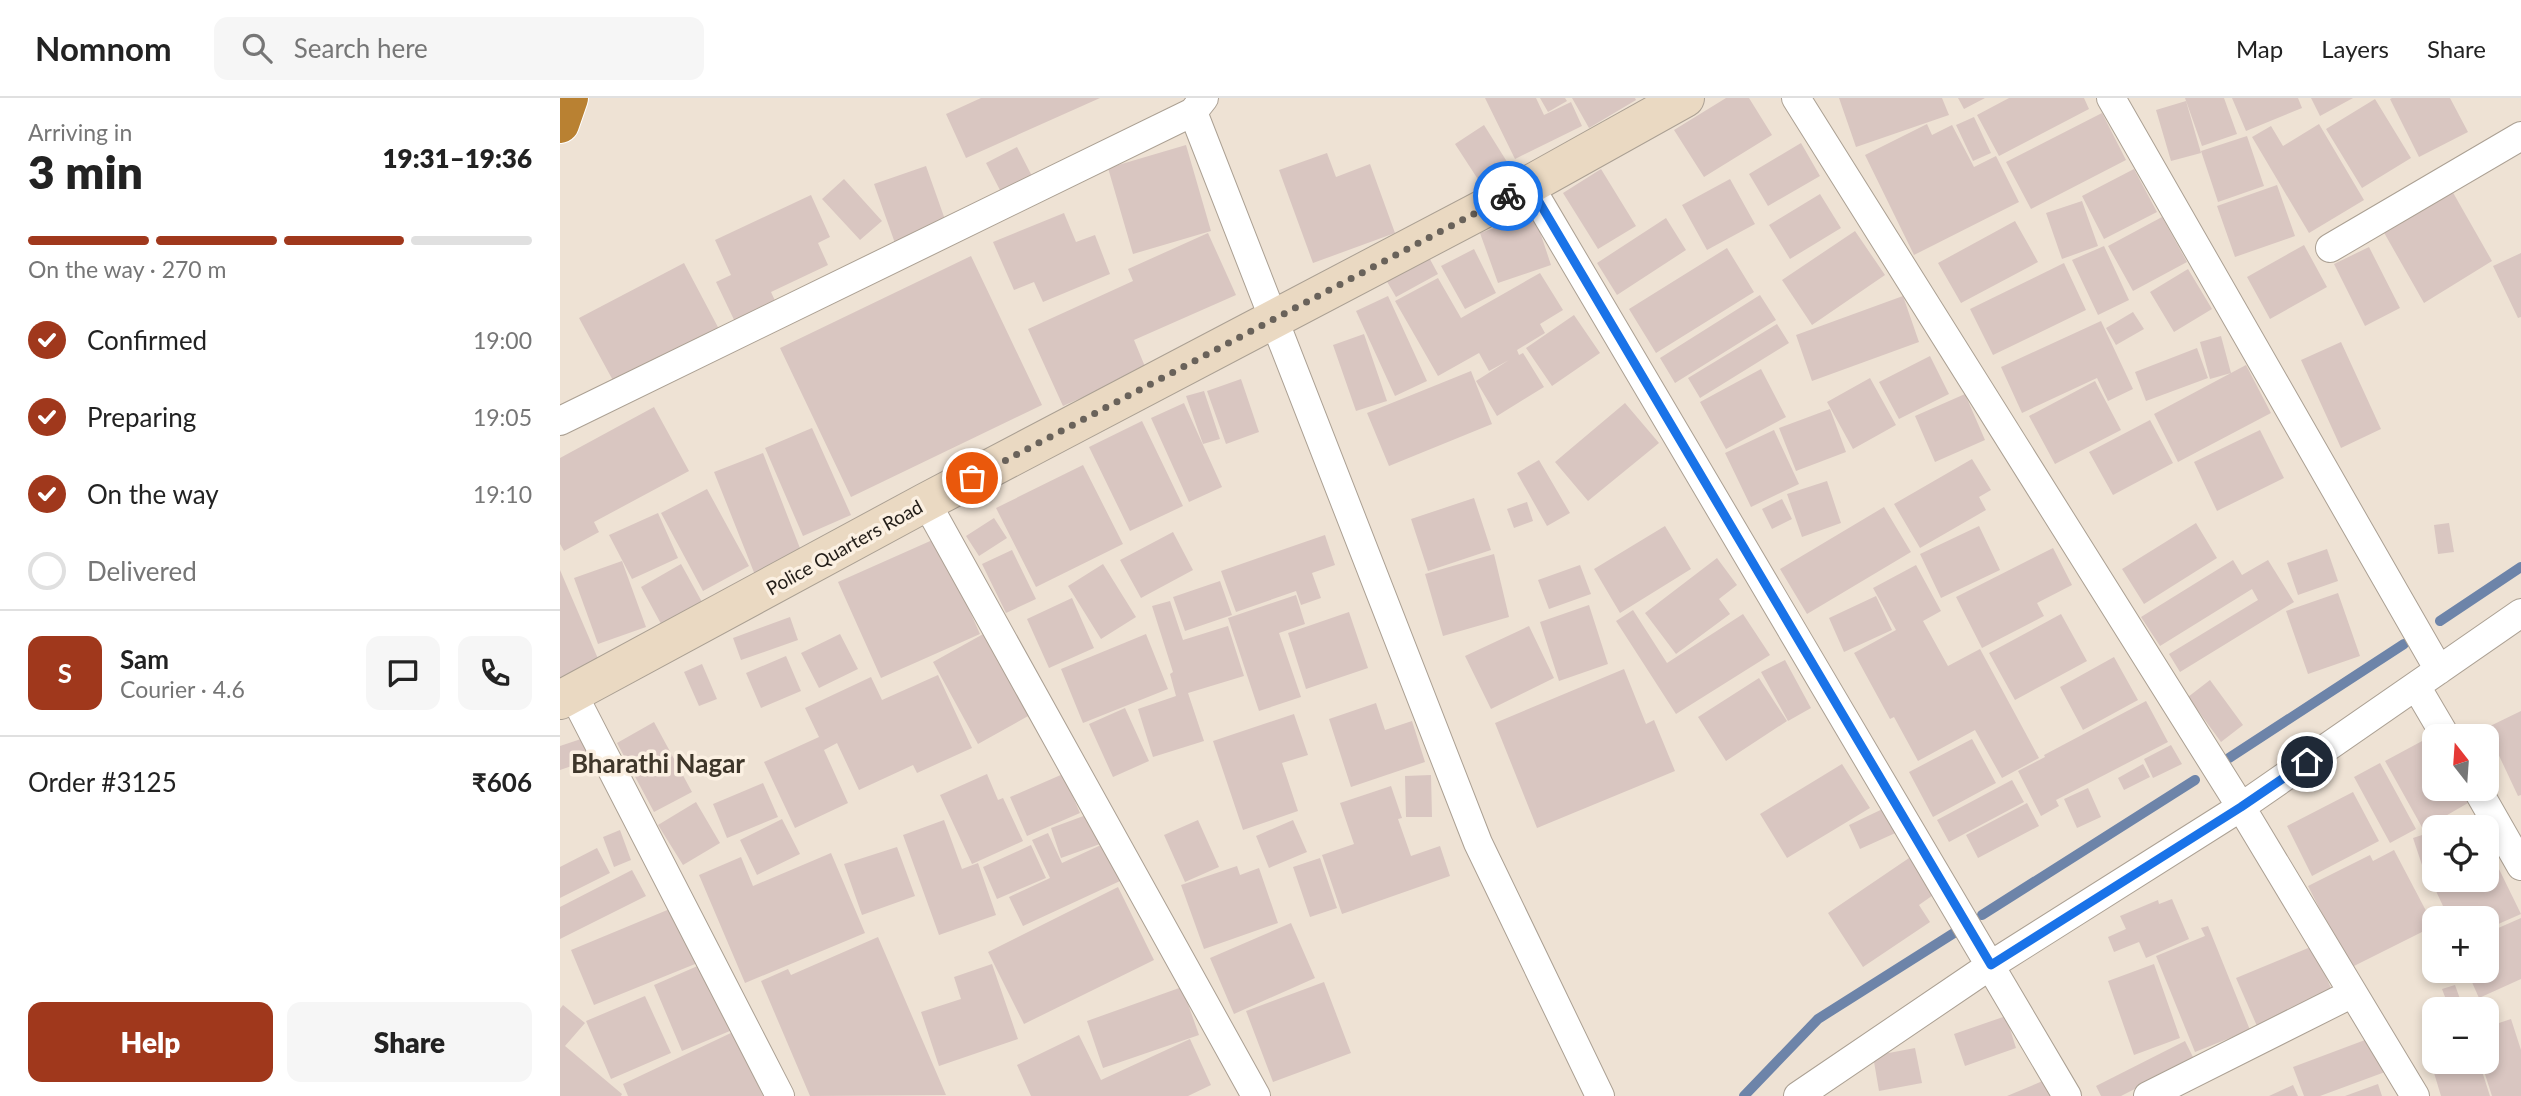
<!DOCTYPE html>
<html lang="en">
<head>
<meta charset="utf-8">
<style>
  :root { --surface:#fff; --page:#f6f6f6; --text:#222; --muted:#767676; --line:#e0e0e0; --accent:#a0381c }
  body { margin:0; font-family:Lato,sans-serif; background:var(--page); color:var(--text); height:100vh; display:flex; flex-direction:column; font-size:26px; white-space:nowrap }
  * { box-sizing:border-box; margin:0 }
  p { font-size:23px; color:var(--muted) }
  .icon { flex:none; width:38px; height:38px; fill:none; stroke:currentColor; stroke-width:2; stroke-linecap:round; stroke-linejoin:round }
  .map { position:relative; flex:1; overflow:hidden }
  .panel { display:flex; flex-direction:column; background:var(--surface); width:560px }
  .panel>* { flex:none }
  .needle { width:46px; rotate:343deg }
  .buttons { position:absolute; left:1862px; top:626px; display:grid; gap:14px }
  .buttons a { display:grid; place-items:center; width:77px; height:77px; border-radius:14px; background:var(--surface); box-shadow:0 4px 10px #0003; font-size:35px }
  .pin { position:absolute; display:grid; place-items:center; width:60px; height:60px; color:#fff; margin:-30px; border:4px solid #fff; border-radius:50%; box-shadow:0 2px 7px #0007 }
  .courier { position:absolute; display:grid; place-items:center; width:70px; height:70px; margin:-35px; border:5px solid #1a73e8; border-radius:50%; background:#fff; color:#222; box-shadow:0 2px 9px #0007 }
  .headline em { font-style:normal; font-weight:800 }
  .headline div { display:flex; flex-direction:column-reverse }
  .headline { display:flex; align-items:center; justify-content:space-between; height:119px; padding:0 28px }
  h1 { font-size:46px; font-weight:800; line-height:52px }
  .bar { display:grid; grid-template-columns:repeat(4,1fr); gap:10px 7px; align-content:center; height:84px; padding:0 28px }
  .bar i { height:9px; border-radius:5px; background:var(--line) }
  .bar .active { background:var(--accent) }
  .bar p { grid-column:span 4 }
  .line { display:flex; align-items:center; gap:18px; padding:0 28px; border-top:2px solid var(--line) }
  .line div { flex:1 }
  .round { display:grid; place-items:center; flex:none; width:74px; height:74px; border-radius:14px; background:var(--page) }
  ol { padding:0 28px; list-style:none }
  li { display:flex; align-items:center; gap:21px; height:77px }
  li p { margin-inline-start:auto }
  li .icon { padding:7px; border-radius:50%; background:var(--accent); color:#fff; stroke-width:4 }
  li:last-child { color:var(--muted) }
  li i { width:38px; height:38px; border:4px solid var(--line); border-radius:50% }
  .button { display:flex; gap:14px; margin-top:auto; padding:14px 28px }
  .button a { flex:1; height:80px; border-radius:14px; background:var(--accent); color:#fff; font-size:28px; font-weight:800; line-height:80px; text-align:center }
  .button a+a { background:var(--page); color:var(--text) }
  header { display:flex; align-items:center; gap:42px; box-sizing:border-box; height:98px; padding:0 35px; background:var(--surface); border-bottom:2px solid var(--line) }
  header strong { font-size:33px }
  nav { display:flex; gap:38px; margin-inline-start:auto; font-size:24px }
  .search { width:490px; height:63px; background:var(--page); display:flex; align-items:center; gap:18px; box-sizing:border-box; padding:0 24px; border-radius:14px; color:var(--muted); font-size:26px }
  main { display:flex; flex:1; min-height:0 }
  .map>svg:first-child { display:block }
</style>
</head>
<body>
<header>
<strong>Nomnom</strong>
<div class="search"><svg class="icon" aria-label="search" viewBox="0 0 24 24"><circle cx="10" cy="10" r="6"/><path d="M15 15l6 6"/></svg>Search here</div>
<nav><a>Map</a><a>Layers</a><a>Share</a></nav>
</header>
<main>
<section class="panel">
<div class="headline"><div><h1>3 min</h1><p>Arriving in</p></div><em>19:31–19:36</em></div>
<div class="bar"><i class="active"></i><i class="active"></i><i class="active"></i><i></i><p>On the way · 270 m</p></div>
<ol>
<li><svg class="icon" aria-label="check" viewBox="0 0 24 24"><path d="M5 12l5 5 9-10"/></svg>Confirmed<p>19:00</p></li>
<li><svg class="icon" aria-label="check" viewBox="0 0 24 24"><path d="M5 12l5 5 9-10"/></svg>Preparing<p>19:05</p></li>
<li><svg class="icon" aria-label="check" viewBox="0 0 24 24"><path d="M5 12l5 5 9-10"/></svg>On the way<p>19:10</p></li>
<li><i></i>Delivered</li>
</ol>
<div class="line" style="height:126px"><b class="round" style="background:var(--accent);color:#fff">S</b><div><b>Sam</b><p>Courier · 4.6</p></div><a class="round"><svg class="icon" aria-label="chat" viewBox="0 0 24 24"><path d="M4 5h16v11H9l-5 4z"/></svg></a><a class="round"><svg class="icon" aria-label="phone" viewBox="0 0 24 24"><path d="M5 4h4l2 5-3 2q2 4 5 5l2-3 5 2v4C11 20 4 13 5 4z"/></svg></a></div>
<div class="line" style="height:91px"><div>Order #3125</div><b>₹606</b></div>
<div class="button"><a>Help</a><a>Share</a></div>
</section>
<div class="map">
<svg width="1961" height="998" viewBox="0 0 1961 998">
  <rect width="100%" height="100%" fill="#eee2d4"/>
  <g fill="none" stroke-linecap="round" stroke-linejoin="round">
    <!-- stream -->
    <path stroke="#6d84a9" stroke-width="10" d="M1880,523L1961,469
      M1669,660L1844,546
      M1422,817L1635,682
      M1184,998L1258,921L1394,835"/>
  </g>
  <!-- building -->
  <path fill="#d9c6c1" d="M421,0H540L406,60L386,16Z
    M925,0H976L984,17L1011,4L1022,28L955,61Z
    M980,0H1005L1007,3L988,14Z
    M1012,0H1075L1076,2L1029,30Z
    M1166,0H1189L1212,37L1144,79L1114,32Z
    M1279,0H1382L1389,17L1296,49Z
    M1398,0H1425L1404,11Z
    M1449,0H1524L1529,11L1439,58L1417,17Z
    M1625,0H1664L1677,36L1642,48Z
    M1672,0H1738L1742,10L1686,33Z
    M1751,0H1793L1760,18Z
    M1832,0H1890L1908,34L1859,59L1830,1Z
    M1815,1L1851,60L1802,90L1766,31Z
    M1626,3L1641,55L1611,63L1596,12Z
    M1542,15L1566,62L1471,111L1446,64Z
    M1414,19L1431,55L1413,63L1396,27Z
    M1367,26L1372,37L1392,27L1414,69L1436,58L1459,104L1354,157L1305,57Z
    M1759,26L1804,102L1749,135L1692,39L1711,28L1723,48Z
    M924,27L949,67L921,86L895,46Z
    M1687,38L1704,88L1658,104L1641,53Z
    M1241,45L1260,78L1208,108L1189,76Z
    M626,47L651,133L573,156L548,70Z
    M457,49L473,80L442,96L426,65Z
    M767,55L776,79L810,66L835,135L753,165L719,72Z
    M366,68L388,130L336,148L314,86Z
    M1041,71L1076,128L1038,151L1003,95Z
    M1574,71L1597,114L1544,141L1522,98Z
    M284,81L322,123L300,142L262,101Z
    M1170,81L1195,126L1147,152L1122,107Z
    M1887,84L1932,163L1864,205L1818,124Z
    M1717,87L1735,138L1675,159L1657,108Z
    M1260,96L1281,130L1230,161L1209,127Z
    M251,97L270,139L258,145L268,167L211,194L217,207L176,226L156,184L171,177L155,142Z
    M1522,103L1538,148L1502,161L1486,115Z
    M504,115L516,144L535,137L550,176L483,204L474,184L454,192L433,144Z
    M974,116L991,167L938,185L920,135Z
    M1602,119L1627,164L1573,193L1548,148Z
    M1106,120L1126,152L1057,197L1037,165Z
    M1455,123L1478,164L1401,205L1378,165Z
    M1295,133L1325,177L1252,227L1222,182Z
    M648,135L676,197L574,242L586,271L503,308L468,231L573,183L568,171Z
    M1744,147L1767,189L1710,221L1687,179Z
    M1544,148L1569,202L1538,217L1512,162Z
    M1809,149L1840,210L1805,228L1774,166Z
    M1167,150L1194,194L1096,255L1069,211Z
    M914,151L936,195L905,211L881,168Z
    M865,152L878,176L836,199L822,175Z
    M1961,155V219L1958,220L1933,168Z
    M411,158L482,307L291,399L220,250Z
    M124,165L160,233L56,288L19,220Z
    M1504,165L1526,212L1433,257L1410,211Z
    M1628,171L1652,211L1614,234L1590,194Z
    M980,175L1003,212L980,226L985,235L957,252L959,257L963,255L984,289L937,318L916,283L949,262L929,273L919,255L878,278L835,203L878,180L901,220Z
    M1200,197L1216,222L1115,285L1100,260Z
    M828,198L867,283L835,298L796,213Z
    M1343,198L1359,244L1252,283L1236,237Z
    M1573,214L1584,231L1556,247L1546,230Z
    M1014,217L1040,255L992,288L966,250Z
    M1541,223L1573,291L1548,303L1537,280L1462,315L1441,269Z
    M1217,226L1229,245L1140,300L1128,280Z
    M804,236L827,303L796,313L773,247Z
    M1661,238L1671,275L1650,281L1640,244Z
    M1781,244L1821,331L1781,350L1741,262Z
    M1637,250L1648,280L1586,303L1575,274Z
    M1370,258L1389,296L1339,321L1319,284Z
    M1686,267L1711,315L1618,364L1594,316Z
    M1201,271L1226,319L1166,351L1140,304Z
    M911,273L932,326L829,368L807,315Z
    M1310,280L1336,327L1293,351L1267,304Z
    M681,281L699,334L666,346L647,293Z
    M1535,283L1561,332L1495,366L1469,318Z
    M644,293L660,341L643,346L626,298Z
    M1405,296L1425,342L1375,364L1355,318Z
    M624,305L662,389L629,404L591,320Z
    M1065,305L1099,345L1028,403L995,364Z
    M94,309L129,373L34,424L39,434L4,453L0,446V360Z
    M1270,311L1286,354L1236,373L1219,330Z
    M1590,322L1613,365L1553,397L1529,354Z
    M582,323L623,408L570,433L529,349Z
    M252,330L291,417L243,438L205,350Z
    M1214,332L1239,386L1191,409L1165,355Z
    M1700,332L1724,380L1657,413L1634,364Z
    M203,355L243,458L195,477L154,374Z
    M1412,361L1431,392L1419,399L1426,412L1360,450L1334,406Z
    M979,362L1010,415L987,428L957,375Z
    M523,367L563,446L476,489L436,410Z
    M1267,383L1281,425L1242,439L1227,396Z
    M147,391L189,468L143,493L101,415Z
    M914,400L931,452L868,473L851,421Z
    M1222,401L1232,421L1212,431L1202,411Z
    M967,404L973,423L954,430L947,411Z
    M1324,409L1351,454L1247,516L1220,471Z
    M98,415L118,460L72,481L49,437Z
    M434,420L447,440L419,458L406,438Z
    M1636,425L1657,460L1584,506L1562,471Z
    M1889,425L1894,454L1878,456L1874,427Z
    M1105,428L1131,471L1060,515L1034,471Z
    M1419,428L1440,472L1381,500L1360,456Z
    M613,434L633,472L581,500L560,462Z
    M765,437L775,467L752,475L761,500L741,507L736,493L676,514L661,473Z
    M377,440L420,536L321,580L278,484Z
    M1493,450L1512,487L1477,505L1484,518L1422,550L1396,499Z
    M1767,451L1778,483L1738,497L1727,465Z
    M452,452L476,501L446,515L422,466Z
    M934,456L949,519L883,538L865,476Z
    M1157,460L1177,487L1159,501L1170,516L1116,556L1085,515Z
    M1673,462L1682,477L1708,462L1734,504L1620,574L1609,556L1698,502L1692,491L1600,548L1581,519Z
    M62,463L86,529L38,546L14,480Z
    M121,466L147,513L106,535L81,489Z
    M543,466L576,519L541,541L508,488Z
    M1020,467L1031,496L989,511L978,482Z
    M1356,467L1381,513L1363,523L1388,568L1420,551L1479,660L1442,680L1415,632L1358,663L1334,619L1330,621L1294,555L1336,532L1313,490Z
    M0,472L39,563L0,580Z
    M660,483L672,517L625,533L613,499Z
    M1778,495L1800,558L1748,576L1726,513Z
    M736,497L745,526L719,535L741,599L699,613L668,520Z
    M1316,498L1332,532L1284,554L1269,520Z
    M512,500L534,550L489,570L467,521Z
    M610,503L623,542L668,528L684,578L628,595L644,643L593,659L578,611L616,598L610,576L613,574L592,508Z
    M1029,507L1048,566L999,583L980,524Z
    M1073,512L1107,565L1183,516L1210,557L1116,616L1056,523Z
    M789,514L808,570L746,591L728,535Z
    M1501,516L1527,563L1455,602L1429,555Z
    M230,519L238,542L181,562L173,540Z
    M969,528L994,580L931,611L905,558Z
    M425,535L470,617L418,646L373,564Z
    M280,536L298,571L259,590L241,555Z
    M586,536L608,591L523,625L501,571Z
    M226,558L241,593L201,610L186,575Z
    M1554,559L1578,602L1523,632L1500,589Z
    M1225,562L1251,610L1228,623L1201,574Z
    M142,566L157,601L139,608L124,574Z
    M1064,571L1086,626L1094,622L1115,673L977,730L935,625Z
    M378,577L412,650L357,675L353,667L299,692L277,645L264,652L288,705L235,730L204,664L259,639L245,610L311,579L322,602Z
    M1199,580L1227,623L1166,663L1138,619Z
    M1650,582L1683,627L1661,644L1628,599Z
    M1586,603L1608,644L1496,702L1499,708L1481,718L1458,673L1485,659L1484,657Z
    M816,605L825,632L852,623L865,664L791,689L769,621Z
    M565,610L589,663L553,679L529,626Z
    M1961,613V697L1958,698L1926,630Z
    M734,616L748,657L722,665L738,713L683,732L653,643Z
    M94,624L132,694L94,714L57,645Z
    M1877,635L1874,639V691H1900L1908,705L1863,731L1825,663Z
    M24,640L32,661L0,672V648Z
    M1412,641L1436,685L1373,719L1349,674Z
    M1611,647L1622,666L1593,680L1584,661Z
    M1820,665L1856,731L1830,745L1794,679Z
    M1282,666L1310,710L1227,760L1200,716Z
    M1583,666L1590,679L1564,692L1558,680Z
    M427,676L438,702L443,700L463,743L412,766L380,697Z
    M503,676L520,715L467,738L450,699Z
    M871,677L872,719H846L845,678Z
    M1452,682L1464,704L1389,744L1377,722Z
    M203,685L218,719L167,740L153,706Z
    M831,688L842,720L838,721L851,758L880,748L890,778L782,816L762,757L794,746L780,705Z
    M1528,690L1541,719L1517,730L1504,701Z
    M1793,694L1819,743L1752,778L1727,728Z
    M136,704L160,745L123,767L98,727Z
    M1467,705L1479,728L1418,760L1406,737Z
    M1331,707L1342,732L1300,751L1289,727Z
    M529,716L540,746L501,760L491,730Z
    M1919,717L1924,730H1884V729Z
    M222,721L240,756L197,777L180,742Z
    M384,722L402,771L418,765L436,817L379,837L343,737Z
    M638,722L659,769L625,784L604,737Z
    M733,722L747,754L709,770L696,738Z
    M60,732L71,762L54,769L43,739Z
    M1874,733V782L1883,783L1869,788L1853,740Z
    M488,735L502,765L543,746L560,783L463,828L449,799L490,780L472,742Z
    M471,747L486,780L437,801L423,769Z
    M337,749L355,798L302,817L284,766Z
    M37,750L50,775L0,800V769Z
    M1834,752L1874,828L1790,870L1748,788L1810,757L1813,763Z
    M271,755L305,835L185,885L139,777L181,759L193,788Z
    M1352,758L1376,795L1359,807L1370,824L1303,869L1268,815Z
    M760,760L777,810L750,819L733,769Z
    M1936,765L1961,816L1927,831V821H1889L1876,793L1900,782H1927V769Z
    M677,768L680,777L699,770L718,825L644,851L621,787Z
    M72,772L86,798L0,841V809Z
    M558,789L594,862L464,926L428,854Z
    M1612,801L1629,841L1586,860L1579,844L1554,854L1548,839L1566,831L1560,818L1598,802L1599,806Z
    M117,808L140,864L34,907L11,852Z
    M1961,820V881L1919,900L1907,873H1927V835Z
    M731,825L755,880L674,916L650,860Z
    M1648,828L1690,932L1635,954L1596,858L1645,838L1641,830Z
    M318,839L386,997L250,998L201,883L228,871L231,877Z
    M1753,848L1773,895L1697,928L1676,880Z
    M149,863L177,930L122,953L94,887Z
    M432,866L458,941L379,968L361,914L401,901L394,879Z
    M1594,866L1620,940L1574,957L1548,883Z
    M764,884L791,955L713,984L686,913Z
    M1895,887L1904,912H1890L1882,891Z
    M622,889L639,937L543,970L527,923Z
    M85,898L111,955L51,981L26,923Z
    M3,907L25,925L5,948L62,996L61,998H0V911Z
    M1446,918L1456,950L1405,968L1394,936Z
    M1951,921L1961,952V998H1932L1921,964H1927V929Z
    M173,934L203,998H68L63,986Z
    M519,937L541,982L630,941L651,987L628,998H471L457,967Z
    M1813,939L1825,974L1760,998H1744L1733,969Z
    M1625,943L1634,961L1561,998H1541L1536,988Z
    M1355,950L1362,985L1319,993L1313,958Z
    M1874,953V964H1919L1930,998H1881L1868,955Z
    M1485,982L1492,998H1447Z
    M1818,986L1822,998H1785Z
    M1733,987L1738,998H1709Z"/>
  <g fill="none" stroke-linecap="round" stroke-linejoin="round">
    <!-- street casing -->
    <g stroke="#aba093" stroke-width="30">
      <path id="street" d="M644,0L633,14L918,745L1040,998
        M1236,0L1681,709L1431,867L1238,998
        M1551,0L1879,572
        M969,87L1507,998
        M1770,150L1961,38
        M0,323L633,14
        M366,404L696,998
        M1856,588L1886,639
        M13,596L220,998
        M1917,691L1961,768
        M1588,998L1793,895
        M1855,998L1681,709L1961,515"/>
    </g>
    <!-- secondary casing -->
    <g stroke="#aba093" stroke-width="40">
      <path id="secondary" d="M0,602L366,404L969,87L1125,0"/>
    </g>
    <!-- highway casing -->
    <g stroke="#fff" stroke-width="40">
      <path id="highway" d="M0,26L9,0"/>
    </g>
    <!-- street -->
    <use href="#street" stroke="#fff" stroke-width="28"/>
    <!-- secondary -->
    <use href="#secondary" stroke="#ead9c2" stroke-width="38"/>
    <!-- highway -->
    <use href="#highway" stroke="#b98132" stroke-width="38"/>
  </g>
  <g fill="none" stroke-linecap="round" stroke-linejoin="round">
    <!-- done -->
    <path stroke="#69625a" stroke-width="7" stroke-dasharray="0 12.6" d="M412,380L948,98"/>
    <!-- route -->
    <path stroke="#1a73e8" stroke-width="9" d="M948,98L969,87L1431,867L1681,709L1747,664"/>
  </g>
  <g text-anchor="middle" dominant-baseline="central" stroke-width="7" stroke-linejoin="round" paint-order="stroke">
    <!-- street labels -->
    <g font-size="19" fill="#221d18" stroke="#fbf0e2">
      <text transform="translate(284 449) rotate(-29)">Police Quarters Road</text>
    </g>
    <!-- district labels -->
    <g font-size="26" font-weight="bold" fill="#3e362a" stroke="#fbf0e2">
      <text x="98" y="665">Bharathi Nagar</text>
    </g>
  </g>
</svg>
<div class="buttons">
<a><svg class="needle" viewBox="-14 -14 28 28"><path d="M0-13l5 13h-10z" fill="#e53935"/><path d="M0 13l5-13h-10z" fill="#767676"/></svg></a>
<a><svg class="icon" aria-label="locate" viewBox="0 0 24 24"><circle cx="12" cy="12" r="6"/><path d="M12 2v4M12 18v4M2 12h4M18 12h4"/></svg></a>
<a>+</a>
<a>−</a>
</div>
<div class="pin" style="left:412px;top:380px;background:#ea580c"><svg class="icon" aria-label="bag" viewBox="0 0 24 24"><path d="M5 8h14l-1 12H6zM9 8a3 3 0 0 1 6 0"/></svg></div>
<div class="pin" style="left:1747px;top:664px;background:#1f2937"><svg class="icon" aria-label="home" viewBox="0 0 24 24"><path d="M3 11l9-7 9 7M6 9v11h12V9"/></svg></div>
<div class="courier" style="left:948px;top:98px"><svg class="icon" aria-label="bike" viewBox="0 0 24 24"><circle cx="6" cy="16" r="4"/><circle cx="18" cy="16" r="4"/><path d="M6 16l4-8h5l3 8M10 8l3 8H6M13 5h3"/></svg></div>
</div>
</main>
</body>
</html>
